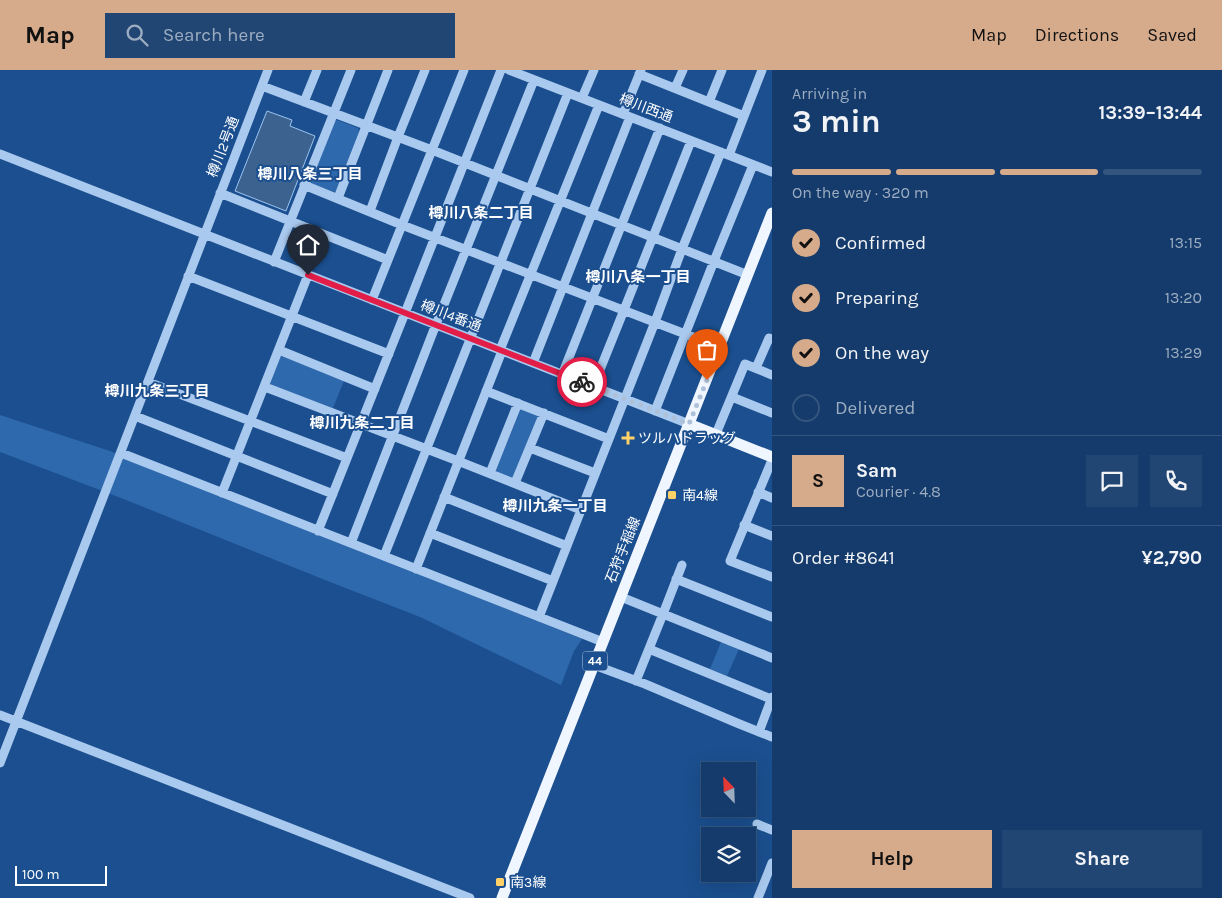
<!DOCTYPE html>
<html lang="en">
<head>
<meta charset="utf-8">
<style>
  :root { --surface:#143b6b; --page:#214673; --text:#f1f3f6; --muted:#9dadc1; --line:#33557e; --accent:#d6ab8b }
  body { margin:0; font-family:Karla,"Noto Sans JP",sans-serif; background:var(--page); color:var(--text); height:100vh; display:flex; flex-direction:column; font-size:19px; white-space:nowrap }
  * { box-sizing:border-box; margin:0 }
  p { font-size:16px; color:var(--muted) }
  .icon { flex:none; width:28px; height:28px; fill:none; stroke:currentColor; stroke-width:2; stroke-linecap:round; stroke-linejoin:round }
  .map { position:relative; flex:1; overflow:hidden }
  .drawer { display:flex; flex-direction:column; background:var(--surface); width:450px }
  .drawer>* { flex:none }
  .needle { width:32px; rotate:337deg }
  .buttons { position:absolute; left:701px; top:692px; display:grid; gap:10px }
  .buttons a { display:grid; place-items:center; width:55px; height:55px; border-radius:0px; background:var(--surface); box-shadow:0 5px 20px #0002,0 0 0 1px var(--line); font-size:25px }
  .scale { position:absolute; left:15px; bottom:12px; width:92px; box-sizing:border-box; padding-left:5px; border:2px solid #fff; border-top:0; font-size:14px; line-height:18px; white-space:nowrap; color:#fff; -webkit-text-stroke:4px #1b4f8f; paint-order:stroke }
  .pin { position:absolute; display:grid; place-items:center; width:42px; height:42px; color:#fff; margin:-51px -21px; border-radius:50% 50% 50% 0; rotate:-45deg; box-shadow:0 0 5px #0007 }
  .pin .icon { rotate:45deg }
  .courier { position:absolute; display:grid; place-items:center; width:50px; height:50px; margin:-25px; border:4px solid #e11d48; border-radius:50%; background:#fff; color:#222; box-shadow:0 1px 6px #0007 }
  .summary em { font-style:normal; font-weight:700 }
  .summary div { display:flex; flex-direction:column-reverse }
  .summary { display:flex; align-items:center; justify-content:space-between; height:85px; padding:0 20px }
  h1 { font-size:32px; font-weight:700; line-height:38px }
  .bar { display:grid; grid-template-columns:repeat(4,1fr); gap:8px 5px; align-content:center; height:60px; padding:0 20px }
  .bar i { height:6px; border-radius:4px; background:var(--line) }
  .bar .active { background:var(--accent) }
  .bar p { grid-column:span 4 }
  .line { display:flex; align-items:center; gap:12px; padding:0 20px; border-top:1px solid var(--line) }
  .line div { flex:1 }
  .round { display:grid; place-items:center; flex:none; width:52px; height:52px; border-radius:0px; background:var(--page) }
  ol { padding:0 20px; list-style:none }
  li { display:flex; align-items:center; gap:15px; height:55px }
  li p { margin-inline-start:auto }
  li .icon { padding:5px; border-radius:50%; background:var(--accent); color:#111; stroke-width:4 }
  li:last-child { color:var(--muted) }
  li i { width:28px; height:28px; border:2px solid var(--line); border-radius:50% }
  .action { display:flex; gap:10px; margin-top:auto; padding:10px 20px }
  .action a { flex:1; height:58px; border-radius:0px; background:var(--accent); color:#111; font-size:20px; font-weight:700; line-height:58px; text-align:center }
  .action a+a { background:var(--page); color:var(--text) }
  header { display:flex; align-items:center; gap:30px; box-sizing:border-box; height:70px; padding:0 25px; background:var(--accent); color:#111 }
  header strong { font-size:24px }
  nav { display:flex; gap:28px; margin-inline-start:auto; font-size:18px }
  .search { width:350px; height:45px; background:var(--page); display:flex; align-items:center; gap:12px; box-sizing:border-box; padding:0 18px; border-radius:0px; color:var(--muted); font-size:19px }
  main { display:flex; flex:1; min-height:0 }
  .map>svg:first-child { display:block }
</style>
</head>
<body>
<header>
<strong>Map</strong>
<div class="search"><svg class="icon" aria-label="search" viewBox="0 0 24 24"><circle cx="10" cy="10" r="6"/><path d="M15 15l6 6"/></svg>Search here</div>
<nav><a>Map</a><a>Directions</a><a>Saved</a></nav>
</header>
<main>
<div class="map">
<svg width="772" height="828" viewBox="0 0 772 828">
  <rect width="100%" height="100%" fill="#1b4f8f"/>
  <!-- green -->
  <path fill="#2e69ad" d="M337,50L358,58L359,61L336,121L334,122L312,114L311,111L334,51Z
    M283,286L344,311L333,338L271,315L270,312L280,287Z
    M522,339L537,345L538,348L514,408L511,409L497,403L496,400L520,341Z
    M0,345L110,381L582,569L574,581L561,615L420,547L325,510L121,428L0,382Z
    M721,572L739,579L727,606L710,599Z"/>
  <!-- water -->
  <path fill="#3c6290" stroke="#9cc4f0" d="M267,41L292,50L290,56L315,66L286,141L235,121Z"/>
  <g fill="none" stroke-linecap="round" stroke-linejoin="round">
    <!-- minor -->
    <path stroke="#a9c9ee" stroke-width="9" d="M509,0L772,102
      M639,4L744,46
      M262,16L432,80L748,205
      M675,18L683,0
      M582,28L594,0
      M304,32L317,0
      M709,32L722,0
      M623,44L641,0
      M0,84L689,354
      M729,85L762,0
      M304,115L402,155L719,277
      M220,123L388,190
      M338,128L388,0
      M370,141L398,67L425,0
      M274,192L351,0
      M188,206L389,284
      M372,230L464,0
      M279,280L375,319
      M500,280L599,35
      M533,293L630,47
      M756,298L769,268L772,269
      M562,305L660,58
      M148,312L347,388
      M265,317L458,391L581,440
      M593,317L624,240L691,71
      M486,321L609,369
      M732,327L772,343
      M655,341L714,191L753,95
      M135,346L333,424
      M716,364L745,294L772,305
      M530,378L595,403
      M121,383L603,572
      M772,390L730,491L772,507
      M490,403L518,333
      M515,413L544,343
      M758,422L772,428
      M222,423L308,205
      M444,427L567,476
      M744,455L772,466
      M318,461L405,243L501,0
      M430,463L553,511
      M351,473L433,262L534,10
      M384,486L568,23
      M416,499L502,281
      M676,509L772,547
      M621,527L772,588
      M539,547L655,252L682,179L721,82
      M649,579L771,629
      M594,595L645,614L737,653L772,667
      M636,611L663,544L682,495
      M0,645L470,828
      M759,662L772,627
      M0,693C91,463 178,230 268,0
      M757,754L772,760
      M758,828L772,793"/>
    <!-- major -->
    <path stroke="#f0f6ff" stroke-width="11" d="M689,354L772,387
      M502,828L772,143"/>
  </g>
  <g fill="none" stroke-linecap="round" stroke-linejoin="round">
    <!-- done -->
    <path stroke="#afc1d8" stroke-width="5" stroke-dasharray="0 9" d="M582,312L689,354L707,310"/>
    <!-- route -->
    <path stroke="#e11d48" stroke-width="6" d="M308,205L582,312"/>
  </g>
  <!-- markers -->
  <g fill="#ffd166" stroke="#1b4f8f" stroke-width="2">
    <path d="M625.5 360.5h5v5h5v5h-5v5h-5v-5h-5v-5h5z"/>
    <rect x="667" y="420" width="10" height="10" rx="2.5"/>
    <rect x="495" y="807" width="10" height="10" rx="2.5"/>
  </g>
  <g text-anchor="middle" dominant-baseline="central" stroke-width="4" stroke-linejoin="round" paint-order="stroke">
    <!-- shield labels -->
    <rect fill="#1b4f8f" stroke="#bbcadd" stroke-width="1" x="582.5" y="581.5" width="25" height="19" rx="4"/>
    <g font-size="12" font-weight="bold" fill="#fff">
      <text x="595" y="591">44</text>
    </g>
    <!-- street labels -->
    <g font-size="14" fill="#fff" stroke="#1b4f8f">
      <text transform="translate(646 38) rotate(21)">樽川西通</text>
      <text transform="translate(223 77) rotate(-69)">樽川2号通</text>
      <text transform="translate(451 246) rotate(21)">樽川4番通</text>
      <text transform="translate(623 480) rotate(-68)">石狩手稲線</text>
    </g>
    <!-- poi labels -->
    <g font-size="14" fill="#fff" stroke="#1b4f8f" text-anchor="start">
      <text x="638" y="368">ツルハドラッグ</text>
      <text x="682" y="425">南4線</text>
      <text x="510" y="812">南3線</text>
    </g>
    <!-- neighbourhood labels -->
    <g font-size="15" font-weight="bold" fill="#fff" stroke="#1b4f8f">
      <text x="310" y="104">樽川八条三丁目</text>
      <text x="481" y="143">樽川八条二丁目</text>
      <text x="638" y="207">樽川八条一丁目</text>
      <text x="157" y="321">樽川九条三丁目</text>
      <text x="362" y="353">樽川九条二丁目</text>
      <text x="555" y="436">樽川九条一丁目</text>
    </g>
  </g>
</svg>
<div class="buttons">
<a><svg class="needle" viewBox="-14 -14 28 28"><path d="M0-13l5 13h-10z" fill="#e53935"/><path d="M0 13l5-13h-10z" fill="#9dadc1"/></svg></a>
<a><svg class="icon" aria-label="layers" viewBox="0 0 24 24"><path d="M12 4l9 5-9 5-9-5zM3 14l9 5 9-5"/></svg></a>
</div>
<div class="scale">100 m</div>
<div class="pin" style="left:707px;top:310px;background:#ea580c"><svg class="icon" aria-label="bag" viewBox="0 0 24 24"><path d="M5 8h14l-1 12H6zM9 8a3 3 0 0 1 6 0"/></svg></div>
<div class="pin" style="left:308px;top:205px;background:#1f2937"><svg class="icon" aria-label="home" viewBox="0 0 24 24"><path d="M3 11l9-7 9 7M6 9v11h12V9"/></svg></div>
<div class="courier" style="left:582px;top:312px"><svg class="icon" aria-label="bike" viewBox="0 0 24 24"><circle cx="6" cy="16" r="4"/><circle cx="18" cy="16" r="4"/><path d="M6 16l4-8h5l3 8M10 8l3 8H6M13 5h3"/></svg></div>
</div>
<section class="drawer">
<div class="summary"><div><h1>3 min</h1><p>Arriving in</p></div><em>13:39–13:44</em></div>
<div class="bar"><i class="active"></i><i class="active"></i><i class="active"></i><i></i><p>On the way · 320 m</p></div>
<ol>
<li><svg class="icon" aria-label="check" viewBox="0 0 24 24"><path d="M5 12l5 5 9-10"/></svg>Confirmed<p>13:15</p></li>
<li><svg class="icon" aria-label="check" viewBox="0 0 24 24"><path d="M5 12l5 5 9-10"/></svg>Preparing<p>13:20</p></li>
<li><svg class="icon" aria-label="check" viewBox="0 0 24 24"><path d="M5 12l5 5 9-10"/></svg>On the way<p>13:29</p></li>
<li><i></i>Delivered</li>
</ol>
<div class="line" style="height:90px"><b class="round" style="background:var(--accent);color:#111">S</b><div><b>Sam</b><p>Courier · 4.8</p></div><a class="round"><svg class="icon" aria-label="chat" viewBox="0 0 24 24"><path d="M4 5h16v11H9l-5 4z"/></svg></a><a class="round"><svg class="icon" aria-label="phone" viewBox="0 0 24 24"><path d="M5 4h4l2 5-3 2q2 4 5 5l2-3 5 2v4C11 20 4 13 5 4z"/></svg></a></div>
<div class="line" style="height:65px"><div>Order #8641</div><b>¥2,790</b></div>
<div class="action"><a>Help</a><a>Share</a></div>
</section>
</main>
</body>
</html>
